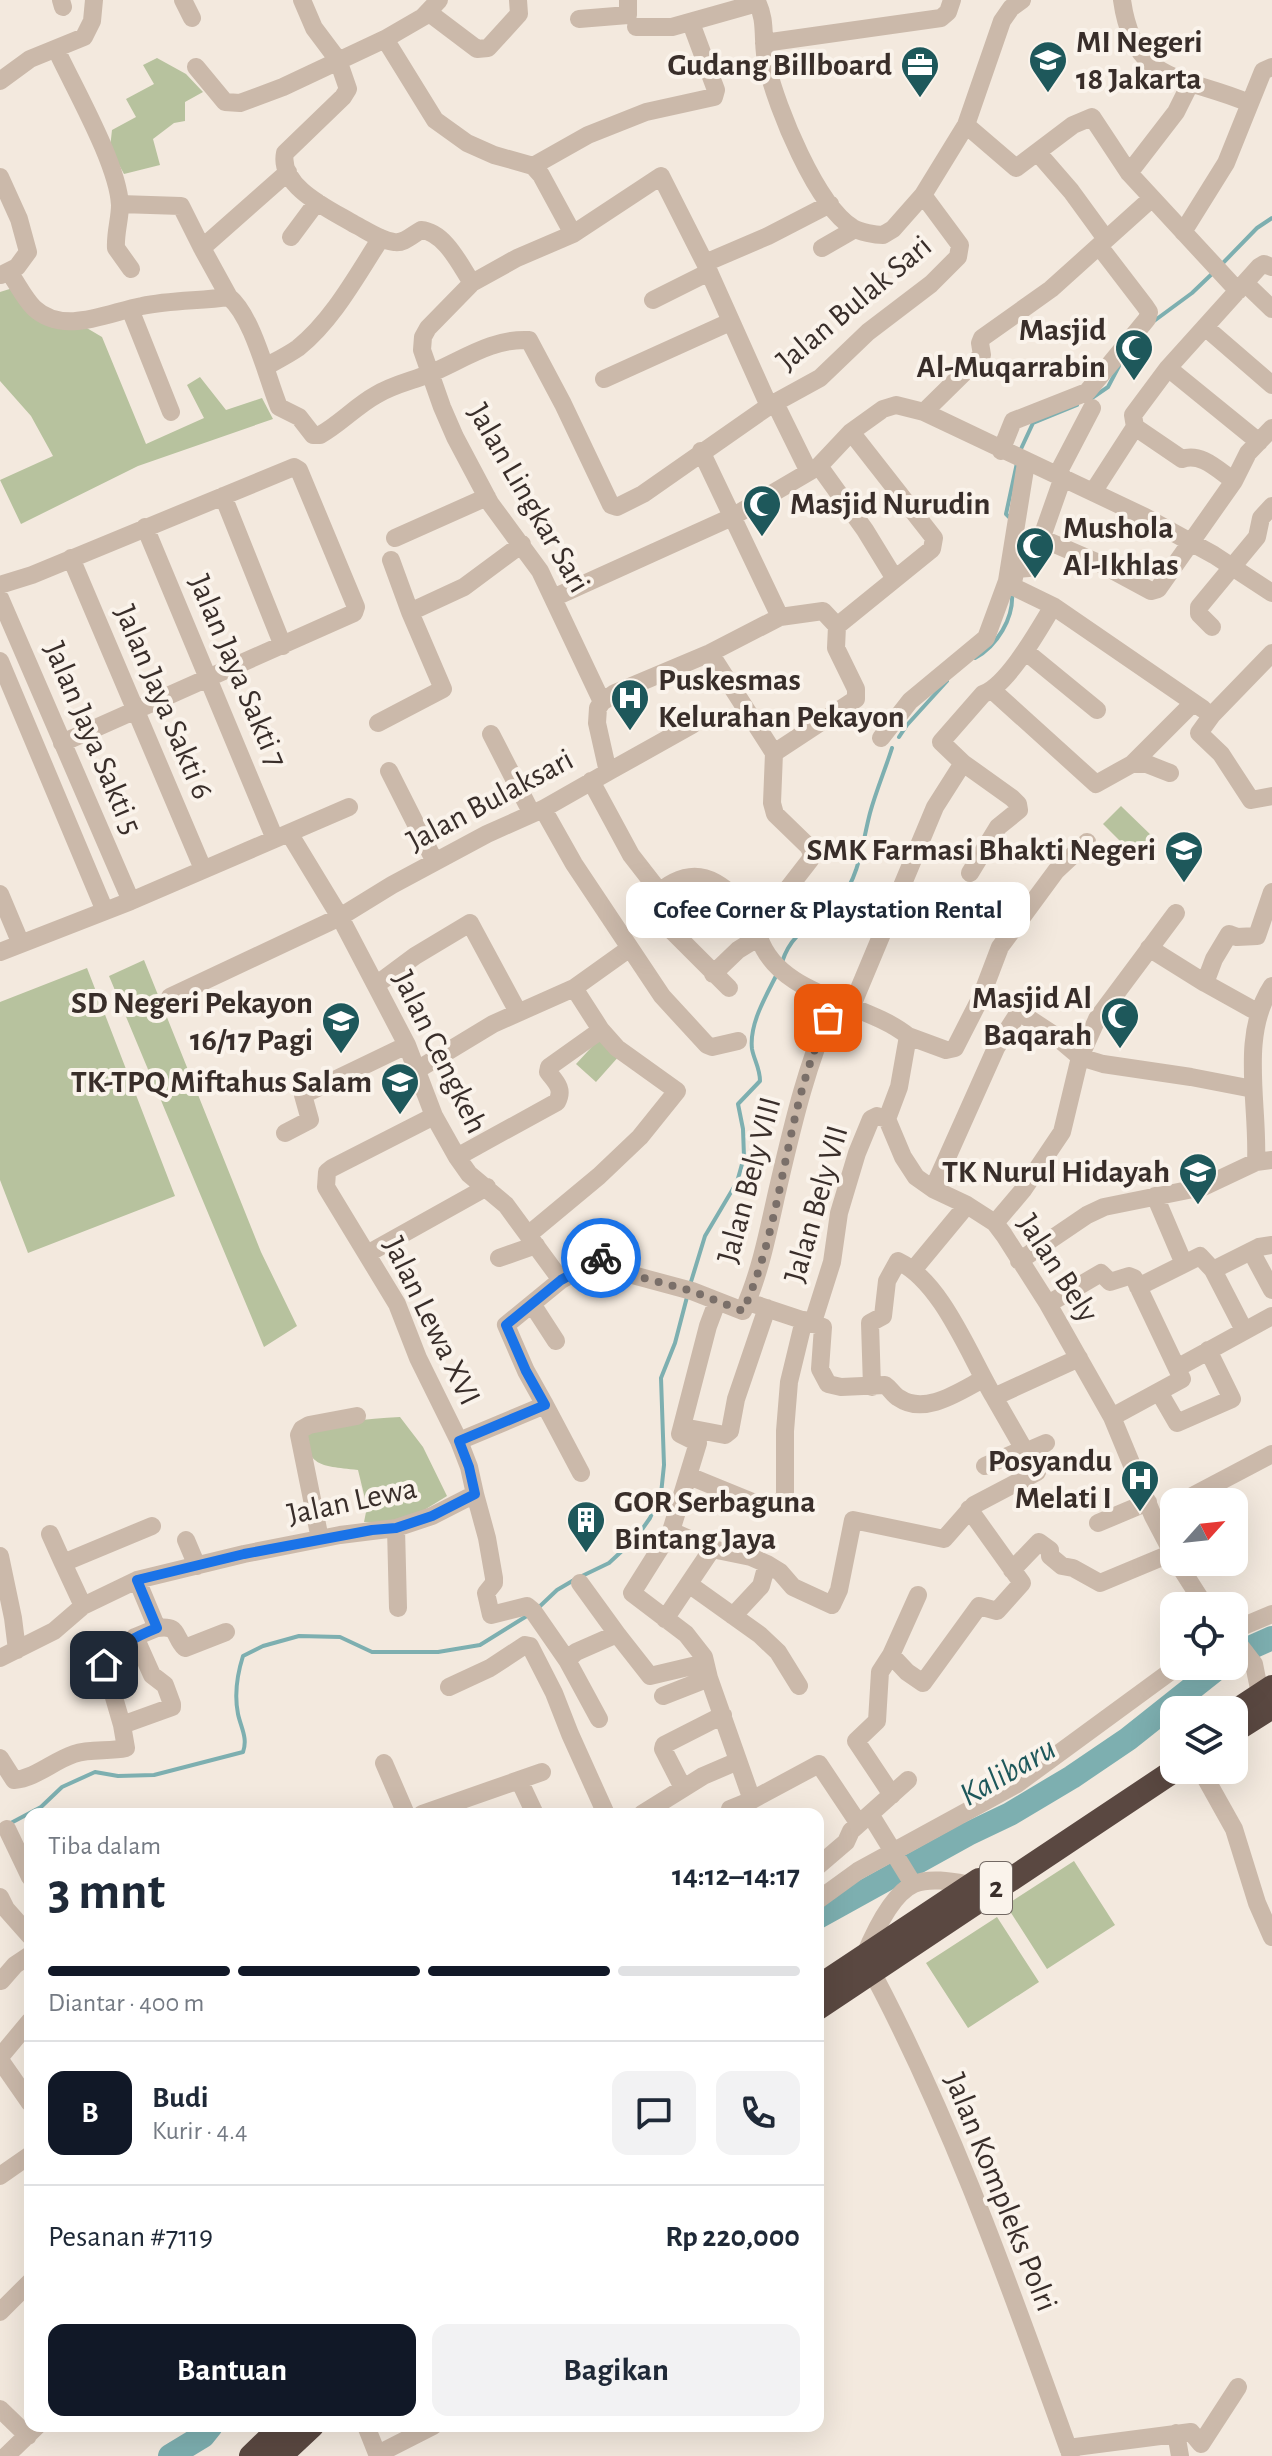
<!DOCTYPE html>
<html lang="id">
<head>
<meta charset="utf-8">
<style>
  :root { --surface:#fff; --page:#f2f2f3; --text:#1f2937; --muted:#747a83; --line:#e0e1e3; --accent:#111827 }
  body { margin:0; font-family:"Alegreya Sans",sans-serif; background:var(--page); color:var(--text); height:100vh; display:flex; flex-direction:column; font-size:30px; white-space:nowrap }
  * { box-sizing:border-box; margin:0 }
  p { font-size:26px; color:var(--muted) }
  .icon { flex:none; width:44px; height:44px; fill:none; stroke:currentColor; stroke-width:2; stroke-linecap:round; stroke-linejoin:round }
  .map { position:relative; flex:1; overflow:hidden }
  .drawer { position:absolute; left:24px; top:1808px; width:800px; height:624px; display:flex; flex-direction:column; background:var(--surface); border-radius:16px; box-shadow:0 8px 32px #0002 }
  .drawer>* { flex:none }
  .needle { width:52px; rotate:63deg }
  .fabs { position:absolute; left:1160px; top:1488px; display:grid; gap:16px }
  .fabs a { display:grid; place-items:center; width:88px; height:88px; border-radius:16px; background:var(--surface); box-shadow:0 8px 32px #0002; font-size:40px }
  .pin { position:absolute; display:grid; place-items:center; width:68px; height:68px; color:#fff; margin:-34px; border-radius:16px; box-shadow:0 4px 12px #0006 }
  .courier { position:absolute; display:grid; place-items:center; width:80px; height:80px; margin:-40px; border:6px solid #1a73e8; border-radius:50%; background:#fff; color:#222; box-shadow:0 2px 10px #0007 }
  .bubble { position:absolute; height:56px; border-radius:16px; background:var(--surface); box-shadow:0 8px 32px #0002; font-size:26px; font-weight:700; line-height:56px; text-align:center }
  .overview em { font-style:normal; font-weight:700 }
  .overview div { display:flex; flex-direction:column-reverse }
  .overview { display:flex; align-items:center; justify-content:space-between; height:136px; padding:0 24px }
  h1 { font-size:52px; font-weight:700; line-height:60px }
  .bar { display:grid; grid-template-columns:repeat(4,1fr); gap:12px 8px; align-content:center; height:96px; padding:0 24px }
  .bar i { height:10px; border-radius:6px; background:var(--line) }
  .bar .selected { background:var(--accent) }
  .bar p { grid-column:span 4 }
  .line { display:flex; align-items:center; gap:20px; padding:0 24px; border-top:2px solid var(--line) }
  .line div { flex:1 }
  .round { display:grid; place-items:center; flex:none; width:84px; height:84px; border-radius:16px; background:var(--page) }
  .button { display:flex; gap:16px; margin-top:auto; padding:16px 24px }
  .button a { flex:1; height:92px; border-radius:16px; background:var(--accent); color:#fff; font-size:32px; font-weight:700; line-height:92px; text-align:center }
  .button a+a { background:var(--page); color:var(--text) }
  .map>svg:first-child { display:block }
</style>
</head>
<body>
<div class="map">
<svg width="1272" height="2456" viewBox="0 0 1272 2456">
  <rect width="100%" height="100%" fill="#f3e9de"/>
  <!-- green -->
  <path fill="#b7c29e" d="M157,58L186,74L203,92L185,102V121L174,123L153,139L160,165L124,174L110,148L112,130L136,117L126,99L154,84L143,65Z
    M16,287L42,322L80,324L102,337L146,444L204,418L187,385L200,377L226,410L262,398L273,419L138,466L21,524L0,480L53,456L31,416L0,381V292Z
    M1121,806L1154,838L1135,856L1103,824Z
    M144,960L261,1252L297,1326L264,1347L109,976Z
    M87,968L175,1196L28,1253L0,1180V1002Z
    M601,1037L620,1055L596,1082L576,1064Z
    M400,1417L423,1447L447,1496L400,1525L364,1522L367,1507L358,1470C316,1465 312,1468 298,1426C334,1425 365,1418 400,1417Z
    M1074,1861L1115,1925L1047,1969L1006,1905Z
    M997,1917L1039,1982L968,2028L926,1963Z"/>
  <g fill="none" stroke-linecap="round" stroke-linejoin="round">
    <!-- stream -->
    <path stroke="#7dafb0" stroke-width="4" d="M1221,265L1257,228L1272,218
      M1154,321L1192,293L1215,271
      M1089,400L1108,387L1119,366
      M1020,451L1033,423L1077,405
      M1011,519L1006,514L1017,463
      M975,658C997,646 1014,618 1012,593
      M899,737L907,725L947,681
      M782,962C795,923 821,927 840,901C860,874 862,844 870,813C876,791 885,770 892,748
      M690,1285L705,1236L737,1182L744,1157L743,1129L738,1104L760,1081C760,1068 754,1060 752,1049C749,1024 766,996 777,974
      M582,1576L609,1563L636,1538L650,1518L661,1494L664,1465L661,1378L675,1343L687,1297
      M537,1609L557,1590L574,1580
      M9,1824L41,1807L62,1787L95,1772L118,1776L154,1775L243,1752C248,1738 241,1728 238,1714C234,1694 237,1675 243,1656L263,1646L299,1636L340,1637L372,1652H438L480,1645L530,1614"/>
    <!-- river -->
    <path stroke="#7dafb0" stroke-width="24" d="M1234,1655L1272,1638
      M818,1917L968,1834L1010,1814L1072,1777L1128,1739L1220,1666
      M170,2456L203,2436L211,2426"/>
    <!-- minor -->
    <path stroke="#cbb9aa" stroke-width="18" d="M61,0L63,7
      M183,0L192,18
      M302,0L314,28L338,60L348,89L343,97L285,153C278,187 331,210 354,224C366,230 381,241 394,242C404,244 412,235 421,230C445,232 460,265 472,283
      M756,0C768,21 761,43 767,66C777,108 816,205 853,228C860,232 875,235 883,235L893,229L923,195
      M1122,0C1134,86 1184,75 1249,103
      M428,12L477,49L488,48L519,14L518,0
      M579,19L628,15V0
      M636,27H672L757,3
      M385,39L435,120L467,143L494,155L533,166L541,175L573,234
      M764,43L941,18L948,12L952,0
      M56,49C74,88 118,164 120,205C120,219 115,234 116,248L131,269
      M196,67L225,102L240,103L283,87L385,39L423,17L439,0
      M0,81L30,59L84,37L92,21L94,0
      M966,125L1016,168L1073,125L1092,117L1129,173L1238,291
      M1038,153L1071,191L1106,239
      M533,166L588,135L646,112L714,97L716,90L691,23
      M288,172L202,248L229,297C253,317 267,378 279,407L299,417L313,435H320C340,424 356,406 376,395C392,385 411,381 429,374C461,361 492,338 529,340L563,404L611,505L617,507L643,494L769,406L820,378L868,332L931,284L958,257L960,245L923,195L966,125L1002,21L1011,8L1022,0
      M1129,173L1176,112L1190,84
      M0,177L19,219L28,252L17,267L1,275
      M120,204L181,206L202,248
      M1183,232L1226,163L1263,71L1272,67
      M291,237L317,202
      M822,248L855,229
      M705,263L768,236L830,204
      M9,272C17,283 24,298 34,308C64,336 109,312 142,306C170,300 200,301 229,297
      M1245,283L1272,309
      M653,300L709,272
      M130,309L171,412
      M1205,327L1272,385
      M265,367C276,361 288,355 298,348C333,320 357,275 381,238
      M1168,368L1259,442
      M604,379L730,322
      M775,403L809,472
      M924,412L982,355L980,343L982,338L1051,289L1151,199
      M1135,427L1182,459C1201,452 1218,470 1234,481
      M701,451L780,617
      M1001,451L1013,421L1087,392L1147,319L1149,312L1145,306L1099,246
      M819,466L865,530L895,579
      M1057,475L1092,408
      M1093,492L1135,427L1133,415L1168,368L1259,267L1264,264L1272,267
      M223,496L283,646
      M145,527L275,839
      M395,538L487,497
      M1043,539L1101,564L1151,591L1158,589L1234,481L1248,453L1272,428
      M71,558L203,869
      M391,560L410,612
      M0,585L32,575L294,467L299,470L356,607L354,613L62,743
      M0,598L131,901
      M553,598L732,517L773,493L819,466L851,432L883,409L896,405L924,412L1145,517L1214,555L1272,593
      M1053,606L1203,709
      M1212,627L1199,614V607L1257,537L1261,518L1272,506
      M1025,651L1097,710
      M710,653L774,753L772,803L775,814L808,846L812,853L810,860L779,900L759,937C778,997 867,1002 908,1036L899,1087L887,1119L903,1157L916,1177L933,1189L967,1205L995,1223L1004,1235L1048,1304L1112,1417L1153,1516L1174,1556
      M1272,653L1212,715L1199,733L1221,754L1251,800L1272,796
      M0,661L105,911
      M992,690L1096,784L1132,764L1193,703
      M602,702L540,571L490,503L455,437L442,407L422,350L423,337L428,328L472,283L517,258L573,234L661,176L705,263L769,406
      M378,723L443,689L410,612L464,587L522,544
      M491,734L532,814
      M881,738L910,701L986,638L1007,581L1026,463
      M774,753L856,699V689L836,648L837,626
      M963,763L1012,798L1018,804L1019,810L998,827L970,873
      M1132,764H1147L1170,773
      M389,771L435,862
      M608,772L692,725
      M591,781L631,855L659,891
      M543,809L574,864L662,996L707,1045L712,1047L738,1041
      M289,833L340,917L407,1045L434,1116L457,1157L469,1174L506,1205L561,1280
      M0,894L21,944
      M1149,948L1205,983L1259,1013
      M0,952L131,901L349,807
      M713,974L738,950L759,937
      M1205,983L1214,959L1229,934L1237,937L1257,936L1272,892
      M376,985L415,956L470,923L518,1012
      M574,988L630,948
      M729,988L657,916L651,899C701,851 726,890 764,924
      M170,997L340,917L392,885L487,834L543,809L608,772L597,723L598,708L602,702L615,693L710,653L780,617L823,611L837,626L932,549L934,538L851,432
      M851,1008L935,807L963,763L941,742L983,694C1008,685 1039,629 1053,606L1016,588L1013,582L1016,569L1029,568L1032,565L1063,477
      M908,1036L946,1050L955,1048L981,997L1000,947L1056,871L1087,842
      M417,1070L493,1024L574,988L601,1030L617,1048L677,1091L640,1137L599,1176L528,1235
      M434,1116L332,1168L327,1172L326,1187L397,1304L418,1358L459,1441
      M285,1133L310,1120L303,1095L407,1045
      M457,1157L557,1102C564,1089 556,1082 548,1072L549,1067L601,1030
      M1256,1162C1259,1105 1239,1036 1272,986
      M933,1189L996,1048L1019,1012L1054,1035L1080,1057L1103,1064L1191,1077L1253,1089
      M1155,1196L1184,1264
      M995,1223L1023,1190L1062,1132L1080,1057L1097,1019L1176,913
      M1251,1251L1272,1290
      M367,1254L487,1187
      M499,1258L536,1245
      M1019,1261L1087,1215L1104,1207L1203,1187L1256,1162L1272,1160
      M914,1269L967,1205
      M1213,1270L1244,1330
      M1138,1287L1200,1256L1213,1270L1259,1247L1272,1245
      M717,1302L708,1326L680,1434L698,1443L671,1531L632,1593L686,1634L704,1657L709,1678L752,1800
      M748,1302L823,1327L820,1369L828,1384L841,1387L885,1385C891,1389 893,1395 899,1398C925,1416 960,1391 983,1379
      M532,1304L556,1341
      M1048,1304L1101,1273L1110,1282L1129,1276L1134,1278L1182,1379L1112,1417
      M813,1322L832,1262L839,1213L857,1153L871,1119L877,1116L887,1119
      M1177,1368L1272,1316
      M872,1387L870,1323L883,1316L887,1281L898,1261C942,1282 969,1355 994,1397L1079,1358
      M1159,1392L1177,1423L1232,1399L1208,1350
      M545,1405L581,1473
      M683,1427L725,1435L730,1431L736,1399L767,1308
      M1025,1452L1046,1443
      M985,1466L1024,1449
      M689,1476L760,1505L777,1504L785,1497V1431L789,1382L804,1320
      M475,1494L487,1538L494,1578V1583L486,1593L491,1615L527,1606L533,1611L567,1660L599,1719
      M1181,1502L1272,1454
      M1098,1523L1148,1502
      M396,1528L398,1608
      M671,1531L712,1549L751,1557L767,1564L780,1572L793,1587L832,1605L839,1590L853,1520L944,1539L974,1505L1037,1472L994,1397
      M50,1534L63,1563
      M320,1539L299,1435L302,1429L309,1425L357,1416
      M186,1540L197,1566
      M0,1556L13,1618L17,1650
      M1177,1562L1205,1606
      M1012,1570L1039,1542L1050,1550V1556L1062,1566L1073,1568L1100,1583L1172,1553
      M580,1583L617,1634
      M690,1585L760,1635L778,1652L799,1686
      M83,1606L63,1563L152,1526
      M733,1616L761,1586L767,1564
      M665,1619L712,1549
      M157,1628C180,1625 173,1636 185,1648L226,1632
      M1234,1630L1272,1614
      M1234,1638L1254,1664L1260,1694L1266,1703
      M891,1655L907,1672L923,1683L979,1606L997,1611L1022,1583L969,1509
      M0,1658L54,1631L83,1606L137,1580L244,1554L340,1535L396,1528L432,1516L475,1494L469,1467L459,1441L545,1405L526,1371L506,1325L561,1280L610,1253L617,1254L629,1274L692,1291L743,1311C760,1274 768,1232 777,1192C792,1128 807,1061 835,1002
      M567,1660L576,1652L617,1634L650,1676L705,1663
      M449,1687L490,1668L525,1645L530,1646L554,1693L570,1734L606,1814
      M663,1696L709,1678
      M122,1725L104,1663L135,1637L157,1628L137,1580
      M0,1758L14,1780C36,1778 53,1761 74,1754C91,1748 109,1752 126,1748L122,1725L172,1707V1704L165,1685L152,1675L135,1637
      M384,1763L406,1814
      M1201,1770L1234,1829L1257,1903L1272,1937
      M519,1780L535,1814
      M683,1788L663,1749L664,1745L723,1715
      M892,1795L856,1741L877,1721L880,1672L891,1655L918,1595
      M422,1814L542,1772
      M642,1814L703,1776L738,1761
      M729,1814L730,1809L752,1800L819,1764L859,1824
      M870,1814L913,1884
      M7,1829L30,1877
      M818,1866L846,1842L851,1831L908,1780
      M971,1885C954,1882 931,1877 914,1884C891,1894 873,1935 864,1957C950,2115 1010,2287 1071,2456
      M0,1897L6,1909L30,1936
      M818,1900L858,1871L1017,1784L1178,1666
      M1,1981L15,1965L30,1955
      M0,2057L30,2021
      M0,2060L30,2103
      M0,2176L30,2155
      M0,2312L30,2282
      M0,2409L28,2436
      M366,2426L378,2456
      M1176,2433L1180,2456
      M1068,2448L1191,2432L1201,2444L1238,2387
      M378,2454L433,2426
      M6,2456L37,2426"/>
    <!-- highway -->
    <path stroke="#5a4841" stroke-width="24" d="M1234,1712L1272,1687
      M1234,1731L1272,1707
      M818,1987L979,1880
      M818,2008L1175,1770
      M251,2456L282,2426
      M280,2456L312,2426"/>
  </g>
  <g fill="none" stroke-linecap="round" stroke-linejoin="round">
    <!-- done -->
    <path stroke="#7a6f69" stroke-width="8" stroke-dasharray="0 14.4" d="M601,1258L615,1252L629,1274L692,1291L743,1311C785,1219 784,1110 828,1018"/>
    <!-- route -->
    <path stroke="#1a73e8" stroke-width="10" d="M104,1665C116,1646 137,1636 157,1628L137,1580L244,1554L372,1530L396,1528L432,1516L475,1494L469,1467L459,1441L545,1405L526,1371L506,1325L561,1280L601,1258"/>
  </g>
  <!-- icons -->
  <defs>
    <g id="school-pin" transform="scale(2)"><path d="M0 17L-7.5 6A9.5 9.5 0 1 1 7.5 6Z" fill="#1e585b" stroke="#faf3eb"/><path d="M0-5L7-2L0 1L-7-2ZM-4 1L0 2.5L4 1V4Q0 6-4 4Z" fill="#fff"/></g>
    <g id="office-pin" transform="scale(2)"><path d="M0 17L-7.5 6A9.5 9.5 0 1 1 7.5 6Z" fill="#1e585b" stroke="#faf3eb"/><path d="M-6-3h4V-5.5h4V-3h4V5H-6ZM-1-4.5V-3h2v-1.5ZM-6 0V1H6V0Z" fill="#fff"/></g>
    <g id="mosque-pin" transform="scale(2)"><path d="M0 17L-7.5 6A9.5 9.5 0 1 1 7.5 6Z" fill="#1e585b" stroke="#faf3eb"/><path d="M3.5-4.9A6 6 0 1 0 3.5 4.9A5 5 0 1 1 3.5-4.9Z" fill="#fff"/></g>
    <g id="hospital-pin" transform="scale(2)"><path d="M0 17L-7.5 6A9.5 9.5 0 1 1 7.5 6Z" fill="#1e585b" stroke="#faf3eb"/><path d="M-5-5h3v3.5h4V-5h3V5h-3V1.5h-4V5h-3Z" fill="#fff"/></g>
    <g id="building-pin" transform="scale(2)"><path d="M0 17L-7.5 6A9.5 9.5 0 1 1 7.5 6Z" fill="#1e585b" stroke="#faf3eb"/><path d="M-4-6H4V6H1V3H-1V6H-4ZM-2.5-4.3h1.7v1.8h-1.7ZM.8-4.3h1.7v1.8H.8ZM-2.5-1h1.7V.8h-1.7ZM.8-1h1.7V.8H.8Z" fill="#fff"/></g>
  </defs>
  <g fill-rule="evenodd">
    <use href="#school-pin" x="1048" y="60"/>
    <use href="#office-pin" x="920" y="65"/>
    <use href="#mosque-pin" x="1134" y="348"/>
    <use href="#mosque-pin" x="762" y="504"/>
    <use href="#mosque-pin" x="1035" y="546"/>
    <use href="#hospital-pin" x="630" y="698"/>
    <use href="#school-pin" x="1184" y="850"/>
    <use href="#mosque-pin" x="1120" y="1016"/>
    <use href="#school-pin" x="341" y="1021"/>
    <use href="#school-pin" x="400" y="1082"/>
    <use href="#school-pin" x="1198" y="1172"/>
    <use href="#hospital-pin" x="1140" y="1479"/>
    <use href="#building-pin" x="586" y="1520"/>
  </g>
  <g text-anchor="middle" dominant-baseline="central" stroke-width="8" stroke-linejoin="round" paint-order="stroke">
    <!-- shield labels -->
    <rect fill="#faf3eb" stroke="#736964" stroke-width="2" x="980" y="1862" width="32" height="52" rx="6"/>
    <g font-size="30" font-weight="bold" fill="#392e2a">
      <text x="996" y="1888">2</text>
    </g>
    <!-- poi labels -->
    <g font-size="32" font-weight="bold" fill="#392e2a" stroke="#faf3eb" text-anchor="end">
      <text x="1076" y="42" text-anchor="start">MI Negeri<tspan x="1076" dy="37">18 Jakarta</tspan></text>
      <text x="892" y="65">Gudang Billboard</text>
      <text x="1106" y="330">Masjid<tspan x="1106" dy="37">Al-Muqarrabin</tspan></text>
      <text x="790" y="504" text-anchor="start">Masjid Nurudin</text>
      <text x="1063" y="528" text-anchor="start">Mushola<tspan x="1063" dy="37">Al-Ikhlas</tspan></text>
      <text x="658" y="680" text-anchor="start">Puskesmas<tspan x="658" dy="37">Kelurahan Pekayon</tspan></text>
      <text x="1156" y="850">SMK Farmasi Bhakti Negeri</text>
      <text x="1092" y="998">Masjid Al<tspan x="1092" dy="37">Baqarah</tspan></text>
      <text x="313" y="1003">SD Negeri Pekayon<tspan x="313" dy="37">16/17 Pagi</tspan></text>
      <text x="372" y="1082">TK-TPQ Miftahus Salam</text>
      <text x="1170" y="1172">TK Nurul Hidayah</text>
      <text x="1112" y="1461">Posyandu<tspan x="1112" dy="37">Melati I</tspan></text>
      <text x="614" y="1502" text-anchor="start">GOR Serbaguna<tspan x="614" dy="37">Bintang Jaya</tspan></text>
    </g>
    <!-- street labels -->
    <g font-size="32" fill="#392e2a" stroke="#faf3eb">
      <text transform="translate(854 303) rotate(-40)">Jalan Bulak Sari</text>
      <text transform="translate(529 498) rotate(60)">Jalan Lingkar Sari</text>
      <text transform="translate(238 671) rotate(67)">Jalan Jaya Sakti 7</text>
      <text transform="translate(164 702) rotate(67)">Jalan Jaya Sakti 6</text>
      <text transform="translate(93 738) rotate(67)">Jalan Jaya Sakti 5</text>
      <text transform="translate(490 800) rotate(-28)">Jalan Bulaksari</text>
      <text transform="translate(440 1052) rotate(64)">Jalan Cengkeh</text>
      <text transform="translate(749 1180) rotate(-75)">Jalan Bely VIII</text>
      <text transform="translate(816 1204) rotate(-74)">Jalan Bely VII</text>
      <text transform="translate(1058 1268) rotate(57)">Jalan Bely</text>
      <text transform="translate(432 1321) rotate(64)">Jalan Lewa XVI</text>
      <text transform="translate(352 1501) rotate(-12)">Jalan Lewa</text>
      <text transform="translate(1001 2192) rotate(68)">Jalan Kompleks Polri</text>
    </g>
    <!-- water labels -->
    <g font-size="34" font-style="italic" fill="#1e585b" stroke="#faf3eb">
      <text transform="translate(1008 1772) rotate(-30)">Kalibaru</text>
    </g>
  </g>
</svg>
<div class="fabs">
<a><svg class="needle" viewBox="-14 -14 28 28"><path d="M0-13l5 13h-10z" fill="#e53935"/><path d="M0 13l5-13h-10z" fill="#747a83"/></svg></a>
<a><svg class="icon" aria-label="locate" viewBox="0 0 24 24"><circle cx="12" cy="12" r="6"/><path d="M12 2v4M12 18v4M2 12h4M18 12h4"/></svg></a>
<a><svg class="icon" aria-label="layers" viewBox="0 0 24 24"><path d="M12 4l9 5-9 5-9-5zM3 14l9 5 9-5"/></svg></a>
</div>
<div class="pin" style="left:828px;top:1018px;background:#ea580c"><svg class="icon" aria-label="bag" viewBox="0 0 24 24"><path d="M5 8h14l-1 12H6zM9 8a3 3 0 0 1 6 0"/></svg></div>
<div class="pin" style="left:104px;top:1665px;background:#1f2937"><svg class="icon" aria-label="home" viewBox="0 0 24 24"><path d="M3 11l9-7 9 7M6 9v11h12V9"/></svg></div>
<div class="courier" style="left:601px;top:1258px"><svg class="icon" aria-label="bike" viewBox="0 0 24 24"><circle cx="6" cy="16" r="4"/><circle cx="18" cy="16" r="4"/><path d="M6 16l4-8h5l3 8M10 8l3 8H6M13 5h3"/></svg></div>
<div class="bubble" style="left:626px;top:882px;width:404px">Cofee Corner &amp; Playstation Rental</div>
<section class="drawer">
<div class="overview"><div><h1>3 mnt</h1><p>Tiba dalam</p></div><em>14:12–14:17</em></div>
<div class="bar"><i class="selected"></i><i class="selected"></i><i class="selected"></i><i></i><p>Diantar · 400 m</p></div>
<div class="line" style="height:144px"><b class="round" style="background:var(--accent);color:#fff">B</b><div><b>Budi</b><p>Kurir · 4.4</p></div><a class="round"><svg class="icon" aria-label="chat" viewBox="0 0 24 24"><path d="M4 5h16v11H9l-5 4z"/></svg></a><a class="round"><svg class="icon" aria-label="phone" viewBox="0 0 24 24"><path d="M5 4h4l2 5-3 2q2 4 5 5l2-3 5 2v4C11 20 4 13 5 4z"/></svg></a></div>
<div class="line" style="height:104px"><div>Pesanan #7119</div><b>Rp 220,000</b></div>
<div class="button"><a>Bantuan</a><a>Bagikan</a></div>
</section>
</div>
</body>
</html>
